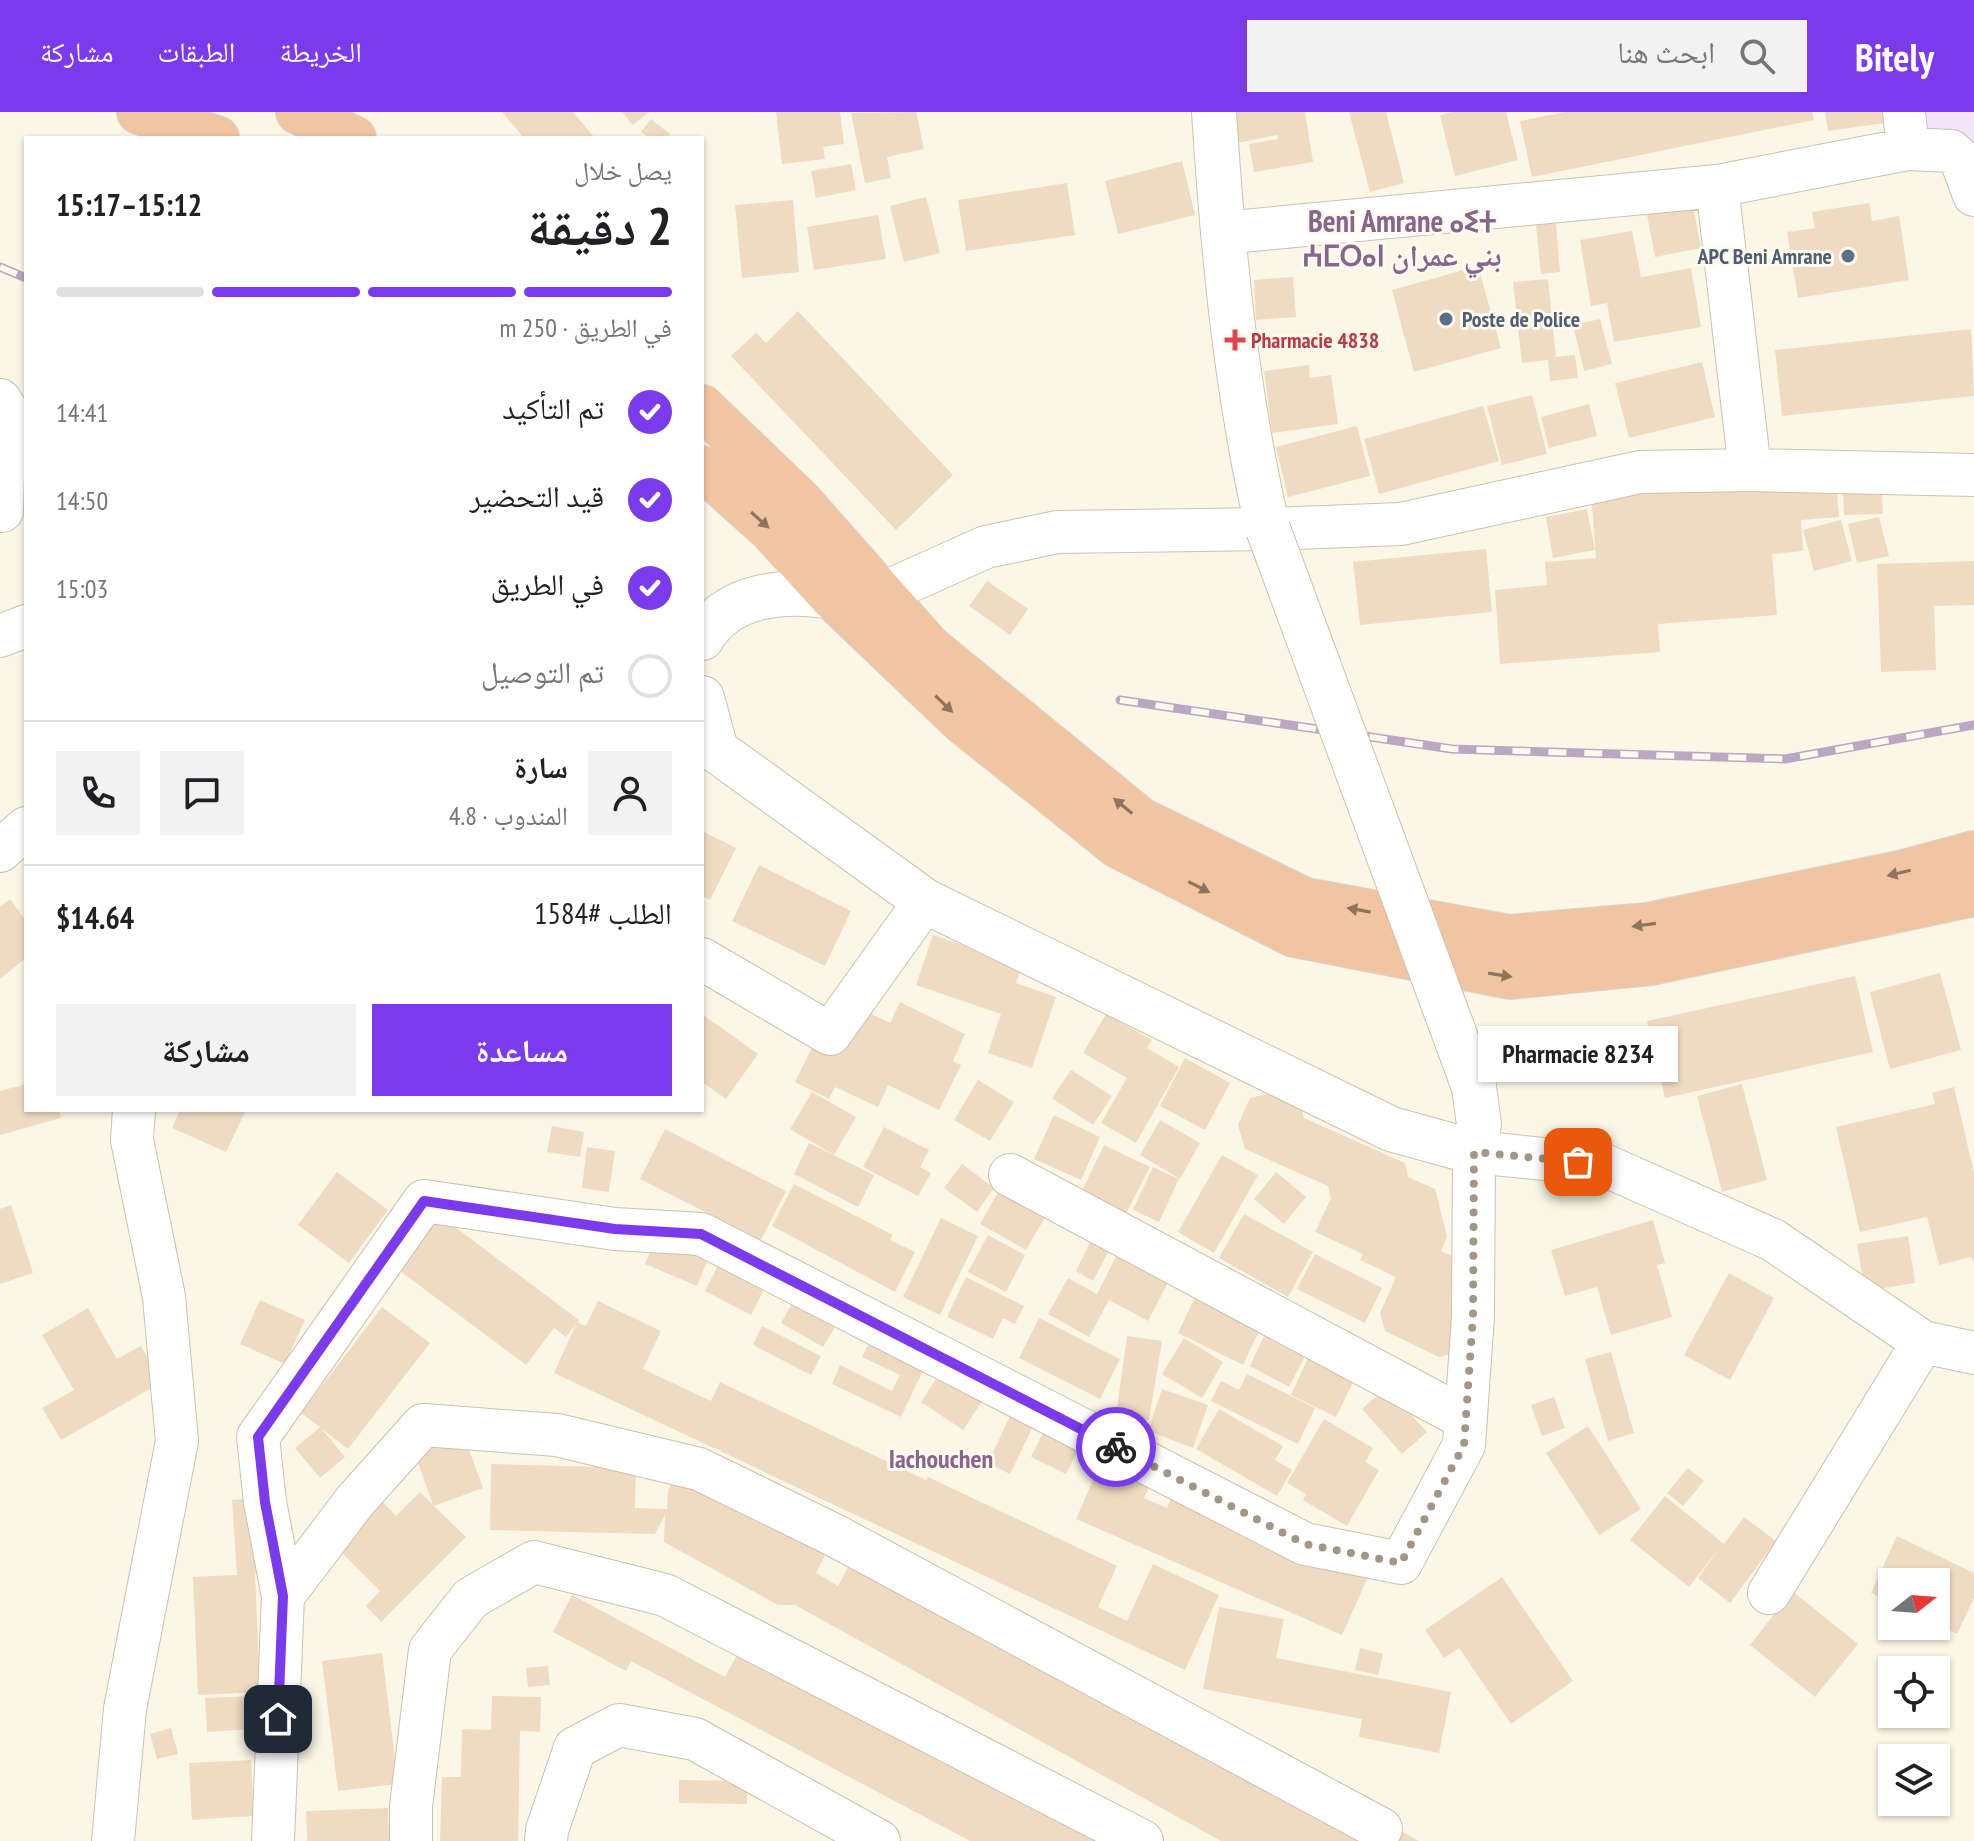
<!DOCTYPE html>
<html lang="ar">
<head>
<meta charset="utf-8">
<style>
  :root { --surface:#fff; --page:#f2f2f2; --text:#202124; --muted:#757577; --line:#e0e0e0; --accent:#7c3aed }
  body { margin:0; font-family:"PT Sans Narrow","Noto Naskh Arabic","Noto Sans Tifinagh",sans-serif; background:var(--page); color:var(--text); direction:rtl; height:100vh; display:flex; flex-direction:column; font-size:30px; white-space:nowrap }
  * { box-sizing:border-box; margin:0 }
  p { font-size:26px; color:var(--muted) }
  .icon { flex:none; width:44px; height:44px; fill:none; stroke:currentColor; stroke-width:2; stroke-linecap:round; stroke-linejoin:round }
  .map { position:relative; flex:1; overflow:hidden; direction:ltr }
  .drawer { position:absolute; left:24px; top:24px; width:680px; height:976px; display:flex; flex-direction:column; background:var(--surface); border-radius:0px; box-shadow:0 2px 6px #0004; direction:rtl }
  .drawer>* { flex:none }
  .needle { width:52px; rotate:73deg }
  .tools { position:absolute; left:1878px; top:1456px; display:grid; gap:16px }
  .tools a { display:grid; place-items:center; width:72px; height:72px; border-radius:0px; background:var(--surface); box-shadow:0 2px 6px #0004; font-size:40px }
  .pin { position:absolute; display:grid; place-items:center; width:68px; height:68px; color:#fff; margin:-34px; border-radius:16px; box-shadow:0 4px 12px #0006 }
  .courier { position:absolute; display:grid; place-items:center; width:80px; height:80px; margin:-40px; border:6px solid #7c3aed; border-radius:50%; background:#fff; color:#222; box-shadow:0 2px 10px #0007 }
  .bubble { position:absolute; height:56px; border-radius:0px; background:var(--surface); box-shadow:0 2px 6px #0004; font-size:26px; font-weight:800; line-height:56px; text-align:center; direction:rtl }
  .head em { font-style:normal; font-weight:800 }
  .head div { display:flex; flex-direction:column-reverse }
  .head { display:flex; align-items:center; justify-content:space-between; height:136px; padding:0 32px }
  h1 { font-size:52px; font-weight:800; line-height:60px }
  .bar { display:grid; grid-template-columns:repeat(4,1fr); gap:12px 8px; align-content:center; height:96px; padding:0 32px }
  .bar i { height:10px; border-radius:6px; background:var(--line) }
  .bar .on { background:var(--accent) }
  .bar p { grid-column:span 4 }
  .line { display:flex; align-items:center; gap:20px; padding:0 32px; border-top:2px solid var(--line) }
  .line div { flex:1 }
  .round { display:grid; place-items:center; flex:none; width:84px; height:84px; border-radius:0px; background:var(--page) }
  ol { padding:0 32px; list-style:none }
  li { display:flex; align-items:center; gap:24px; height:88px }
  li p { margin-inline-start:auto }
  li .icon { padding:8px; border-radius:50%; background:var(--accent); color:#fff; stroke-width:4 }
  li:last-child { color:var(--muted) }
  li i { width:44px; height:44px; border:4px solid var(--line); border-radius:50% }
  .action { display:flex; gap:16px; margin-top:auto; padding:16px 32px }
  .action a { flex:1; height:92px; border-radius:0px; background:var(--accent); color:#fff; font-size:32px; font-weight:800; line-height:92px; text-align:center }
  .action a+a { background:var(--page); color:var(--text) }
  header { display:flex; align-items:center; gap:48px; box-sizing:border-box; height:112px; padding:0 40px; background:var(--accent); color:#fff }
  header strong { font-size:38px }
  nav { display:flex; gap:44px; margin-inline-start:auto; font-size:28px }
  .search { width:560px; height:72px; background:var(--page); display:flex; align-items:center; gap:20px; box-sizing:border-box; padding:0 28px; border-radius:0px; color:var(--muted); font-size:30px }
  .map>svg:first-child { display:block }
</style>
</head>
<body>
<header>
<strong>Bitely</strong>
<div class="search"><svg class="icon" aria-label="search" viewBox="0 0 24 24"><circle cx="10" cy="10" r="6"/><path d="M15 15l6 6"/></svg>ابحث هنا</div>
<nav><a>الخريطة</a><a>الطبقات</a><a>مشاركة</a></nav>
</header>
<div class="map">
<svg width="1974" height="1729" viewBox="0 0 1974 1729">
  <rect width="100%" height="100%" fill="#fbf7e7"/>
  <!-- education -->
  <path fill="#f3e4f7" d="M1917,0H1974V30L1920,25Z"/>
  <!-- building -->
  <path fill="#efdbc1" d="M502,0H573L595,26H524Z
    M622,0H649L633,13Z
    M776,0H840L844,32L823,35L825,47L782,52Z
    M916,0L924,37L887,45L891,66L865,71L851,1Z
    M1231,0H1305L1313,50L1254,60L1249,32L1278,27L1277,23L1237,31Z
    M1349,0H1386L1404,71L1370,80Z
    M1453,0H1506L1518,48L1455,64L1440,3Z
    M1565,0H1812L1814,8L1532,65L1520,9Z
    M1825,0H1883L1885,11L1828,19Z
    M651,7L670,22L667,26H650L641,20Z
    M1182,49L1195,103L1118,122L1105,69Z
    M851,52L856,78L816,86L811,59Z
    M1067,71L1075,123L966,139L958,88Z
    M926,85L940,141L904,150L890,94Z
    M793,88L799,160L742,166L735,93Z
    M1692,88L1701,136L1655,145L1646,97Z
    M1869,91L1872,109L1899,104L1909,168L1798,186L1787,120L1815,116L1812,100Z
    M878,103L886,147L814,158L807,115Z
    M1556,111L1560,160L1541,162L1536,113Z
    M1632,119L1641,165L1691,156L1701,215L1614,230L1607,191L1591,194L1580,128Z
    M1478,154L1501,236L1414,260L1392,178Z
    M1293,165L1296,205L1256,208L1254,168Z
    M1548,167L1556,245L1575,243L1578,266L1550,269L1548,248L1522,251L1513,170Z
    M798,199L953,363L896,418L731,244L756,221L766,231Z
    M1600,207L1612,252L1584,259L1573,213Z
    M1971,217L1974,284L1782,304L1775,238Z
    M1702,250L1715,305L1629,326L1615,271Z
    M1309,253L1310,266L1331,263L1338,312L1272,321L1264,259Z
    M1532,283L1547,342L1502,353L1487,294Z
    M1589,292L1597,324L1549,336L1541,305Z
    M1483,294L1499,349L1379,382L1364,327Z
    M1357,314L1370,364L1288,385L1276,335Z
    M1836,369L1839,405L1801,408L1803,439L1772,442L1777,503L1658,512L1660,540L1500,552L1495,478L1547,473L1545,450L1596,446L1591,380L1681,372L1682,381Z
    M1881,373L1883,402L1844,403L1843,375Z
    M1587,397L1595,438L1553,446L1546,405Z
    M1879,405L1889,444L1857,451L1848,412Z
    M1841,408L1852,449L1814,459L1803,418Z
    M1486,437L1492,500L1360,513L1353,450Z
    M1974,449V493L1934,494L1936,558L1881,560L1877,452Z
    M987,469L1028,497L1010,523L969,494Z
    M702,719L736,736L710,788L702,784Z
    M759,753L851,799L825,854L732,809Z
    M10,787L26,809V846L0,867V795Z
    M933,823L1022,853L1016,871L1056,885L1032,956L988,941L1001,902L916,873Z
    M1940,861L1961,938L1890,957L1870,880Z
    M1855,864L1873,940L1665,986L1647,909Z
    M900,890L965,922L953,949L961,953L939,998L888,973L878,995L835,975L829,987L795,970L818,923L863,898L890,911Z
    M702,902L758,942L726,987L702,970Z
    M1106,902L1152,928L1147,936L1179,955L1136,1031L1101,1011L1127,966L1083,941Z
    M1185,946L1230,971L1205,1018L1160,994Z
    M1071,958L1112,984L1093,1013L1052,986Z
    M978,968L1014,990L990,1029L954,1008Z
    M26,972V998H59L61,1006L0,1023V979Z
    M1742,972L1767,1068L1722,1080L1697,984Z
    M1954,975L1974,1061V1152L1971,1145L1939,1153L1927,1105L1860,1120L1836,1015L1935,992L1932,981Z
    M812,980L856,1005L834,1043L790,1017Z
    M1277,980L1300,991L1304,1006L1405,1051L1408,1065L1435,1077L1447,1125L1441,1139L1454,1145L1468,1201L1450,1242L1439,1245L1385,1219L1380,1201L1396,1165L1360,1148L1363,1142L1315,1120L1331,1086L1328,1074L1245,1037L1238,1013L1250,986Z
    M180,998H246L226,1040L172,1016Z
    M1054,1003L1100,1025L1081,1068L1034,1047Z
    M1160,1008L1200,1031L1180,1067L1140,1043Z
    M552,1014L584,1020L580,1045L547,1040Z
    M884,1015L929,1038L920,1055L931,1061L918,1084L863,1055Z
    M665,1017L786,1079L761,1128L640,1067Z
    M809,1031L874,1063L858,1095L794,1062Z
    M1104,1033L1150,1055L1122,1109L1078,1087Z
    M587,1035L615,1039L609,1080L582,1076Z
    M1222,1043L1258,1063L1214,1141L1178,1120Z
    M962,1052L994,1076L977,1100L944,1076Z
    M1153,1055L1179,1067L1159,1110L1133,1098Z
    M337,1060L388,1098L349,1151L298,1113Z
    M1276,1060L1306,1085L1284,1112L1254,1087Z
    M1005,1068L1051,1095L1026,1138L980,1112Z
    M794,1072L893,1123L890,1128L915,1140L895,1180L772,1114Z
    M11,1093L33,1161L0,1172V1097Z
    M434,1099L579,1208L566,1225L554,1216L526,1253L400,1159L415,1139L408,1134Z
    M1244,1102L1313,1140L1288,1185L1219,1146Z
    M941,1106L978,1124L940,1203L903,1185Z
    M1653,1108L1665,1151L1657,1153L1672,1205L1611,1223L1597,1175L1565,1184L1551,1138Z
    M988,1123L1025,1143L1006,1180L968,1160Z
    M1908,1124L1915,1171L1865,1179L1857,1132Z
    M656,1125L716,1128L697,1174L645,1152Z
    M1091,1129L1109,1138L1093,1169L1076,1159Z
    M726,1138L772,1162L751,1203L705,1179Z
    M1119,1139L1170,1167L1148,1209L1109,1188L1089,1225L1048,1202L1068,1166L1097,1182Z
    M1315,1142L1382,1176L1365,1211L1297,1177Z
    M1729,1161L1774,1186L1730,1268L1684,1243Z
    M966,1165L1024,1194L1015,1212L1003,1206L993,1227L947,1205Z
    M800,1177L843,1202L823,1235L781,1211Z
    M1195,1185L1260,1217L1243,1253L1178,1221Z
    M260,1188L305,1208L285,1252L240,1232Z
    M598,1189L661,1219L643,1257L711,1289L720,1270L926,1368L928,1365L1117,1454L1098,1495L1127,1509L1153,1452L1219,1483L1185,1558L554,1261L577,1210L586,1214Z
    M382,1195L430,1231L348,1337L321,1316L345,1345L320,1366L295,1336L320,1315L301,1301Z
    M88,1196L117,1247L141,1234L162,1270L61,1328L42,1296L74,1278L42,1223Z
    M1039,1206L1120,1247L1100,1287L1019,1246Z
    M762,1214L821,1244L811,1263L753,1233Z
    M875,1219L929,1246L901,1305L832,1272L840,1253L892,1279L900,1263L862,1245Z
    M1127,1224L1162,1229L1149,1308L1116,1303Z
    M1264,1224L1305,1244L1289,1275L1250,1254Z
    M1184,1226L1223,1250L1202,1286L1162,1262Z
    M1611,1240L1634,1321L1608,1329L1585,1247Z
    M1308,1246L1354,1268L1336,1305L1291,1283Z
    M945,1253L987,1282L963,1318L921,1290Z
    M1247,1262L1315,1296L1298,1332L1211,1289L1221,1269L1239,1278Z
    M1386,1275L1427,1320L1402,1342L1362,1297Z
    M1162,1277L1208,1293L1193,1336L1148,1319Z
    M1554,1285L1565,1316L1542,1324L1531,1293Z
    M1016,1291L1039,1302L1010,1362L988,1351Z
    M452,1292L483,1376L434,1394L466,1425L381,1510L366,1494L380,1479L334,1433L380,1387L396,1404L420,1380L433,1393L403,1309Z
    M1219,1297L1283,1334L1275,1348L1292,1358L1277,1384L1196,1337Z
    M1324,1307L1373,1336L1365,1350L1379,1358L1347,1414L1303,1388L1306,1382L1287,1371Z
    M1049,1308L1084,1325L1066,1362L1031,1345Z
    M1588,1314L1641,1397L1599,1423L1546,1341Z
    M1106,1339L1155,1361L1144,1386L1167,1396L1174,1378L1368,1465L1342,1523L1076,1407Z
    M491,1352L636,1356L635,1396L667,1397L668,1379L682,1352L756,1404L825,1443L816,1461L838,1474L851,1450L1221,1655L1246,1656L1303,1665L1419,1729H1221L795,1493H778L664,1430L665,1403L655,1422L490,1418Z
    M1688,1356L1704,1369L1683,1394L1667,1381Z
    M1665,1384L1724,1432L1744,1405L1776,1429L1730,1491L1698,1466L1721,1434L1689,1475L1630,1428Z
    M259,1386L264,1461H255L260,1580L198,1583L193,1465L237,1463L232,1388Z
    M1897,1424L1974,1461V1486L1957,1522L1936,1512V1470H1892V1491L1871,1481Z
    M1502,1465L1573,1569L1511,1612L1459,1536L1444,1546L1425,1518Z
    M1792,1479L1858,1532L1815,1585L1750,1533Z
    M572,1483L725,1565L742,1534L1111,1729H970L631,1549L626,1559L553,1520Z
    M1219,1495L1284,1507L1276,1546L1451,1580L1439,1641L1359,1625L1362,1607L1203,1577Z
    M1360,1536L1383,1542L1378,1563L1355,1558Z
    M382,1541L398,1672L338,1679L322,1549Z
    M548,1554L550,1573L528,1575L526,1556Z
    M253,1584L255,1617L207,1620L205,1586Z
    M492,1584L541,1585L540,1620L520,1619L518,1729H440L442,1665H461L462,1617L491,1618Z
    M171,1616L178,1642L157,1647L150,1622Z
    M251,1648L254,1704L192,1708L189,1651Z
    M679,1668L747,1669V1692L679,1691Z
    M388,1696L389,1729H307L306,1699Z"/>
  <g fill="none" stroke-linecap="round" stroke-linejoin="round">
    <!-- street casing -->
    <g stroke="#ccc0ae" stroke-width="44">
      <path id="street" d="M1904,0L1908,37
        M1717,74L1750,358
        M1222,121L1717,74L1908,37L1951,39L1961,48L1974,83
        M0,288L5,296L2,399
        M881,482L986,435L1057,420L1268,417L1401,412L1640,360L1750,358L1974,363
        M0,524L26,514
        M0,739L26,716
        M702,847L830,922L925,789
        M1010,1063L1466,1307
        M1769,1481L1923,1230
        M283,1484L355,1389L423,1313L557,1323L699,1357L834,1423L1381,1717
        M113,1729L125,1597L177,1329L164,1185L132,1028L134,998
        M273,1729L283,1484L265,1390L258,1325L424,1089L615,1117L701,1122L1305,1432L1401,1451L1464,1333L1473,1204L1474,1040L1604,1053L1773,1128L1923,1230L1974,1241
        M411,1729V1694L430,1538L471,1486L534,1450L665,1483L1142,1729
        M546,1729L547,1718L575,1636L619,1613L695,1627L879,1729"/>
    </g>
    <!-- secondary casing -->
    <g stroke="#cfc1ac" stroke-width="46">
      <path id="secondary" d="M1214,0C1223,141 1236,280 1268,417
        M702,526C728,481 786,477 832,485
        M702,586L716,638
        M702,628L925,789L1391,1017L1474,1040L1479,1012L1474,975"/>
    </g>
    <!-- highway casing -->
    <g stroke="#dbd6d1" stroke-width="46">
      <path id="highway" d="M139,0L217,26
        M298,0L354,26
        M702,295L800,389L929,535L1141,708L1305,788L1509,825L1647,813L1904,760L1974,741
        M702,356L771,418L832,485L963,610L1118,734L1294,823L1510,865L1651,851L1974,782"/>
    </g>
    <!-- street -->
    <use href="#street" stroke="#fff" stroke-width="42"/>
    <!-- secondary -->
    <use href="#secondary" stroke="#fff" stroke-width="44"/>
    <!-- highway -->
    <use href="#highway" stroke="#f1c4a2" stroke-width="44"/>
    <!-- rail casing -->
    <g stroke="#bba6c4" stroke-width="9">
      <path id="rail" d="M0,155L26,166
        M1120,588L1452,637L1785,647L1974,613"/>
    </g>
    <!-- rail -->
    <use href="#rail" stroke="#fefaed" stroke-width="6" stroke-dasharray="18" stroke-linecap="butt"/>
    <!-- secondary-bridge casing -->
    <g stroke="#cfc1ac" stroke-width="46" stroke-linecap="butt">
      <path id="secondary-bridge" d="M1268,417L1474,975"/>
    </g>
    <!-- secondary-bridge -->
    <use href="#secondary-bridge" stroke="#fff" stroke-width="44"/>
  </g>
  <!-- one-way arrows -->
  <defs><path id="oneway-solid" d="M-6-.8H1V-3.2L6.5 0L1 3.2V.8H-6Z" transform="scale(2)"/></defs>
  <g fill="#8c755e">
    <use href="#oneway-solid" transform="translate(760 408) rotate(42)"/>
    <use href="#oneway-solid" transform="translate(944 592) rotate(44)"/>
    <use href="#oneway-solid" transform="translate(1123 694) rotate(-141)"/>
    <use href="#oneway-solid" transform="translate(1899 761) rotate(167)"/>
    <use href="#oneway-solid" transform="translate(1199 775) rotate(27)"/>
    <use href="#oneway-solid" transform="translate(1359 798) rotate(-170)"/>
    <use href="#oneway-solid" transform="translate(1644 813) rotate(172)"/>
    <use href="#oneway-solid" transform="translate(1500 863) rotate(9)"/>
  </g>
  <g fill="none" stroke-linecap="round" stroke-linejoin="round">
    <!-- done -->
    <path stroke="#a39683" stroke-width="8" stroke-dasharray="0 14.4" d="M1116,1335L1305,1432L1401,1451L1464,1333L1473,1204L1474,1040L1578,1050"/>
    <!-- route -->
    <path stroke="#7c3aed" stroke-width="10" d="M278,1607L283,1484L265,1390L258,1325L424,1089L615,1117L701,1122L1116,1335"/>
  </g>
  <!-- markers -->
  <g fill="#5c6f8a" stroke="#fefaed" stroke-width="3">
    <circle cx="1848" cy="144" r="8"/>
    <circle cx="1446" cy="207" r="8"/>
  </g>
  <path fill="#e0444e" stroke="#fefaed" stroke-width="3" d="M1231 216h8v8h8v8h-8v8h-8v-8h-8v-8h8z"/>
  <g text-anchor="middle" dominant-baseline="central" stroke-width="6" stroke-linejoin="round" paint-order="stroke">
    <!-- service labels -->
    <g font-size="22" font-weight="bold" fill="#4e5e75" stroke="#fefaed" text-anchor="end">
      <text x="1832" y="144">APC Beni Amrane</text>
      <text x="1462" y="207" text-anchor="start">Poste de Police</text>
    </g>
    <!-- health labels -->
    <g font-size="22" font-weight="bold" fill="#be3a42" stroke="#fefaed" text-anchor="start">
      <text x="1251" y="228">Pharmacie 4838</text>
    </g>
    <!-- quarter labels -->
    <g font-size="26" font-weight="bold" fill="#88658f" stroke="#fefaed">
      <text x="941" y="1346">Iachouchen</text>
    </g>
    <!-- district labels -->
    <g font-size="30" font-weight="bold" fill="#88658f" stroke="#fefaed">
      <text x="1402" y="108">Beni Amrane ⴰⵉⵜ<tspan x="1402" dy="34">ⵄⵎⵔⴰⵏ بني عمران</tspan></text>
    </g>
  </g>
</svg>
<div class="tools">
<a><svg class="needle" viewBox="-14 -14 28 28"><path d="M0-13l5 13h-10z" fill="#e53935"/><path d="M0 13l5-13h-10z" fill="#757577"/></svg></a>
<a><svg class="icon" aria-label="locate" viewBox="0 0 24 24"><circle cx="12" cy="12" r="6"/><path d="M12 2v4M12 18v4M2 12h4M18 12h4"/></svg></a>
<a><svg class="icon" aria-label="layers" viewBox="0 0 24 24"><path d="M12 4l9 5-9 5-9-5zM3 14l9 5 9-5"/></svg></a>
</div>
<div class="pin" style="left:1578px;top:1050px;background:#ea580c"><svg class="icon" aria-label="bag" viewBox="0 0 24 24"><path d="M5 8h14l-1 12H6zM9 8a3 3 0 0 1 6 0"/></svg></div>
<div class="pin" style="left:278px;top:1607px;background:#1f2937"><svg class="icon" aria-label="home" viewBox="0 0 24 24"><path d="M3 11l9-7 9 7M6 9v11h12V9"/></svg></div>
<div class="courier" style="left:1116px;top:1335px"><svg class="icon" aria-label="bike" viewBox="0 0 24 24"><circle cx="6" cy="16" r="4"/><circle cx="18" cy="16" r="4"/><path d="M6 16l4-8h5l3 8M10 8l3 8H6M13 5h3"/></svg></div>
<div class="bubble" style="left:1478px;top:914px;width:200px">Pharmacie 8234</div>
<section class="drawer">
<div class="head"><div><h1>2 دقيقة</h1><p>يصل خلال</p></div><em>15:12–15:17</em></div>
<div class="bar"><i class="on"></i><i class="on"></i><i class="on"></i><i></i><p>في الطريق · 250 m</p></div>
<ol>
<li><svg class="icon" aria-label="check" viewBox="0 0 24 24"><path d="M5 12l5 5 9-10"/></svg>تم التأكيد<p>14:41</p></li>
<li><svg class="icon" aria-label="check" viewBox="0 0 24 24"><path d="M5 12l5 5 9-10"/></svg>قيد التحضير<p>14:50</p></li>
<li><svg class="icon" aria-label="check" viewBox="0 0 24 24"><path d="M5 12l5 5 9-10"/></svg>في الطريق<p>15:03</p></li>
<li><i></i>تم التوصيل</li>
</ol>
<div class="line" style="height:144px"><a class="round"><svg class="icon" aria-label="person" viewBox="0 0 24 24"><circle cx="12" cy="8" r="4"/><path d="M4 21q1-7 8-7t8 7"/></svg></a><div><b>سارة</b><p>المندوب · 4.8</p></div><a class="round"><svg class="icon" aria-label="chat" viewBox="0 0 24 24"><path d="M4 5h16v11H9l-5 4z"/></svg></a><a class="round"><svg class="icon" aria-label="phone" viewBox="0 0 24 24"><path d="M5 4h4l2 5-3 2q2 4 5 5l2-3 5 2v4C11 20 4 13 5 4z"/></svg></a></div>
<div class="line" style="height:104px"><div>الطلب #1584</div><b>$14.64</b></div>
<div class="action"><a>مساعدة</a><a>مشاركة</a></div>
</section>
</div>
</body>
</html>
